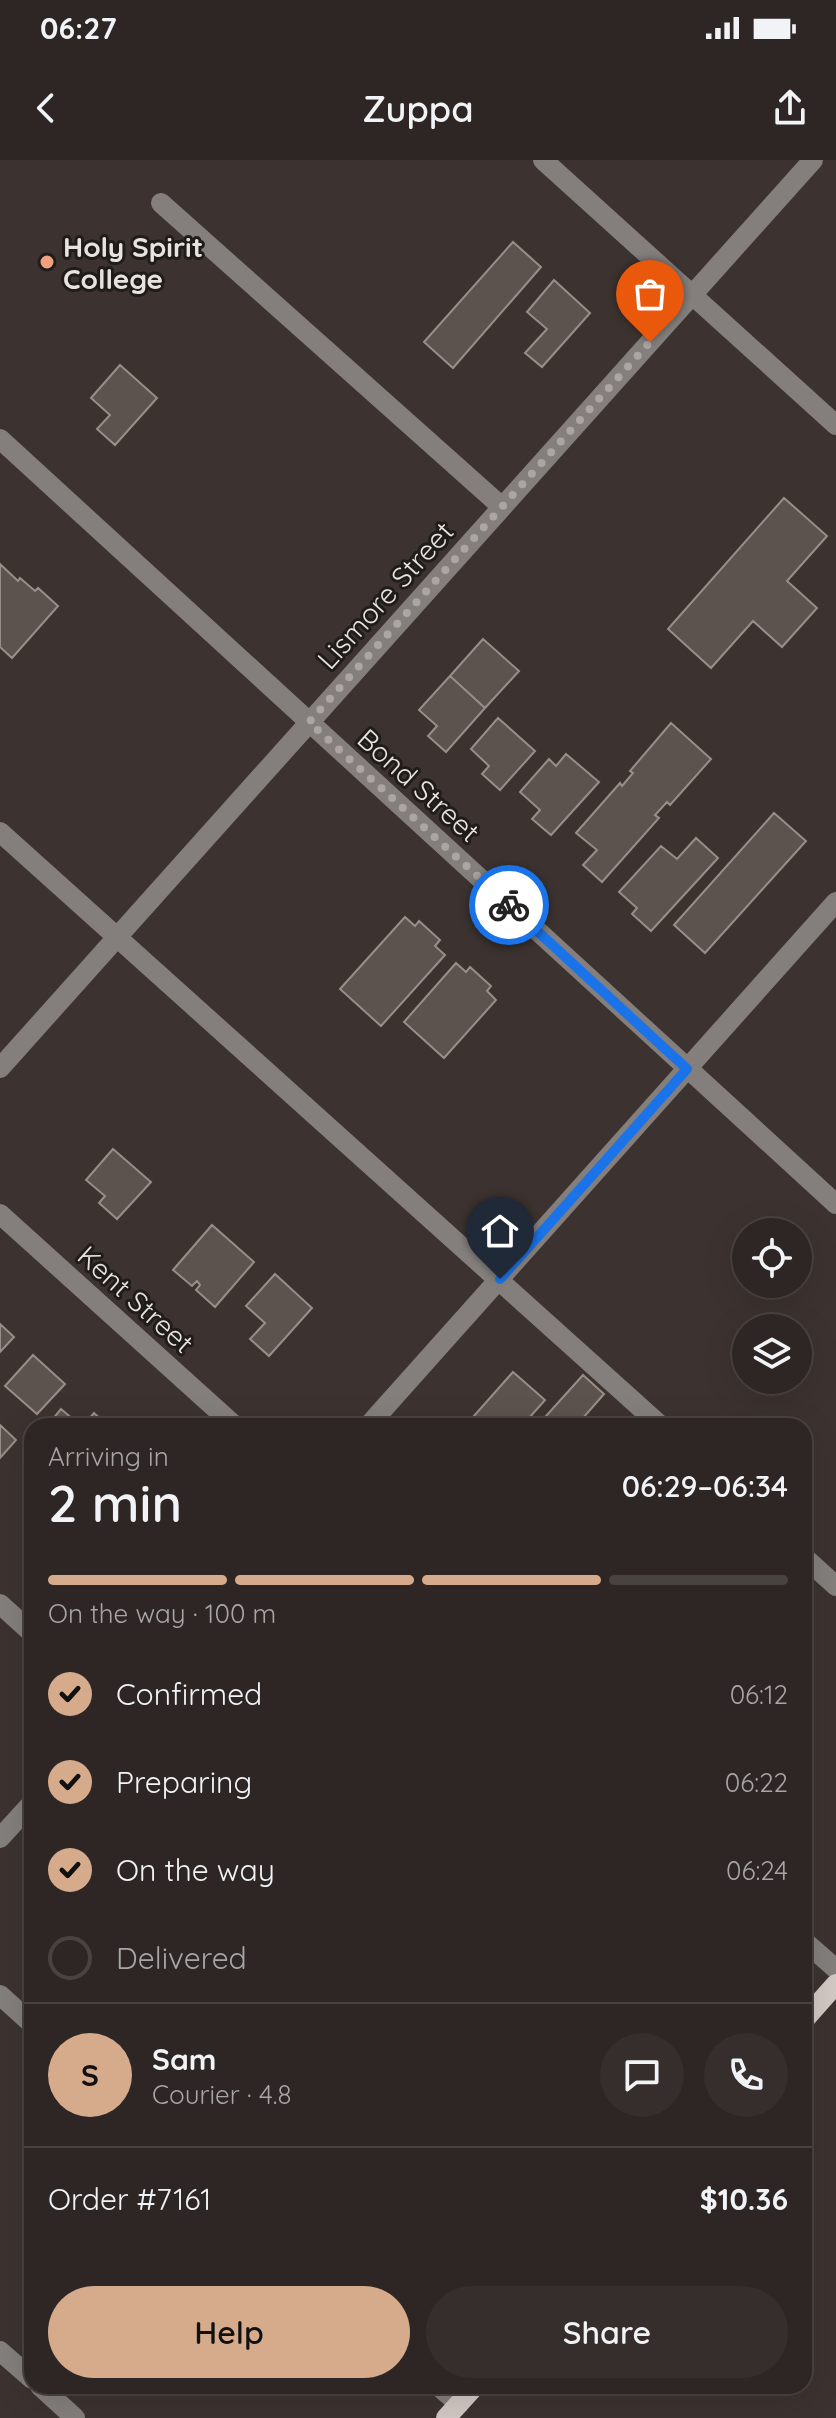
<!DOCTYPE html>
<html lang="en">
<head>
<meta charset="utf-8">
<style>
  :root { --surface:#2d2624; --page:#352e2c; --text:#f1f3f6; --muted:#a7a5a6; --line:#484341; --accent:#d6ab8b }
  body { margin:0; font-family:Quicksand,sans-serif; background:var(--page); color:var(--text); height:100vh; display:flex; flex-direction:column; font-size:30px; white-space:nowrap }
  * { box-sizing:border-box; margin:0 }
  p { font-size:26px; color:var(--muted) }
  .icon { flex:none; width:44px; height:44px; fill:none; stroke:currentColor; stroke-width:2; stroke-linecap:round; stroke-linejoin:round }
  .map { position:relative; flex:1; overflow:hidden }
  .sheet { position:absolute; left:24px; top:1258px; width:788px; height:976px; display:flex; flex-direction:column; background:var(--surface); border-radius:24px; box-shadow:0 8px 32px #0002,0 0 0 2px var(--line) }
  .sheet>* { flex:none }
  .fabs { position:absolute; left:732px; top:1058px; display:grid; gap:16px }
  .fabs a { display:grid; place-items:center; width:80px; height:80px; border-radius:50%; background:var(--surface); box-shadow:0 8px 32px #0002,0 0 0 2px var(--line); font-size:40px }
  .pin { position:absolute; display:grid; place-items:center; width:68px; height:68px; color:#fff; margin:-82px -34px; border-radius:50% 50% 50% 0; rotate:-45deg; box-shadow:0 0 8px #0007 }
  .pin .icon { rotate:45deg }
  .courier { position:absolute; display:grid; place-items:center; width:80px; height:80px; margin:-40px; border:6px solid #1a73e8; border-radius:50%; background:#fff; color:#222; box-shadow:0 2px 10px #0007 }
  .head em { font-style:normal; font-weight:600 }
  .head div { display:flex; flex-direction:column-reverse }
  .head { display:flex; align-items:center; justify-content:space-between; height:136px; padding:0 24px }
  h1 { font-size:52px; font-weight:600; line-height:60px }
  .bar { display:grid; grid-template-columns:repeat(4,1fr); gap:12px 8px; align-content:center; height:96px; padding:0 24px }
  .bar i { height:10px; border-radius:6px; background:var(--line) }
  .bar .on { background:var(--accent) }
  .bar p { grid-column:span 4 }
  .line { display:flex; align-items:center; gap:20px; padding:0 24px; border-top:2px solid var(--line) }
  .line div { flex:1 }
  .round { display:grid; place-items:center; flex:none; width:84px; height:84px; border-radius:42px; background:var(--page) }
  ol { padding:0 24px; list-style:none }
  li { display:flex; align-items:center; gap:24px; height:88px }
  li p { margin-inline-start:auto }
  li .icon { padding:8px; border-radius:50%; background:var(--accent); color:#111; stroke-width:4 }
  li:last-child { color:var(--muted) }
  li i { width:44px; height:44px; border:4px solid var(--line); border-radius:50% }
  .primary-button { display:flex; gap:16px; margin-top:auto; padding:16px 24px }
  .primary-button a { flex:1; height:92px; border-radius:48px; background:var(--accent); color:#111; font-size:32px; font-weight:600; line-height:92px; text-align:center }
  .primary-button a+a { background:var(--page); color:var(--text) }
  .status { display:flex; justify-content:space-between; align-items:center; height:56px; padding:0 40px; background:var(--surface); direction:ltr }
  .status svg { height:22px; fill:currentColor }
  header { display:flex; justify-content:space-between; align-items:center; height:104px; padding:0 24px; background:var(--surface); font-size:36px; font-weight:600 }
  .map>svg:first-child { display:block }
</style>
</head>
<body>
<div class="status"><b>06:27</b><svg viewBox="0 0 49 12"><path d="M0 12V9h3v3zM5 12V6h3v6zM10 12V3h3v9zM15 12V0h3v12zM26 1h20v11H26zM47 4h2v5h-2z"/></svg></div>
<header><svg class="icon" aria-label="back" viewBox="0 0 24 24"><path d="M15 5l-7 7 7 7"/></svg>Zuppa<svg class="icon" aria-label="share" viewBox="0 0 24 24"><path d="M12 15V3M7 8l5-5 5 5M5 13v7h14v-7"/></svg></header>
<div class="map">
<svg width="836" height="2258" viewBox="0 0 836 2258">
  <rect width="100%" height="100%" fill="#3c3330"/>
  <!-- building -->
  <path fill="#5c534f" stroke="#988e89" stroke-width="2" d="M513,82L541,107L453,208L424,182Z
    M554,120L590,153L542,207L525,193L547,169L527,152Z
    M120,205L157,238L115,285L97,269L110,255L91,238Z
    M784,338L827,376L787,421L817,448L782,487L753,461L711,508L668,469Z
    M0,404L18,421L20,418L35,431L38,428L58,446L12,498L0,487Z
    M483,479L519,511L485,548L450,516Z
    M450,516L485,548L446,592L428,576L437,566L419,550Z
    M498,558L535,591L500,630L482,614L489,606L471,589Z
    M671,563L711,599L670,645L667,642L655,655L659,658L602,722L583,705L597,690L576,673L620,623L622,626L633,613L630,611Z
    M566,594L599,622L551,675L532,659L540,650L520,632L549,599L556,606Z
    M774,653L806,681L705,793L674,765Z
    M696,678L718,698L651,771L632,754L637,748L619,732L661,686L677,699Z
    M405,757L415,766L419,761L440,780L435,786L445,795L381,866L340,829Z
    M456,803L466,812L470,807L491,826L487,831L496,840L444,898L404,862Z
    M113,989L151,1022L117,1059L99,1043L105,1036L86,1020Z
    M212,1065L254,1102L215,1147L196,1130L200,1125L197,1121L192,1126L173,1110Z
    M275,1114L312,1148L269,1196L250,1179L265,1163L246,1146Z
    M0,1164L14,1177L0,1192Z
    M33,1195L65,1224L37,1254L5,1226Z
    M513,1212L545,1240L522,1266H465Z
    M583,1215L604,1234L576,1266H537Z
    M61,1249L81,1266H47Z
    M94,1253L108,1266H83Z
    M0,1265L16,1280L0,1298Z"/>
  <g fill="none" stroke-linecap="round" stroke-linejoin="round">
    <!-- minor -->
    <path stroke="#847f7d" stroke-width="20" d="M543,0L836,265
      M161,43L502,347
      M0,279L836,1044
      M0,672L661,1266
      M0,908L813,0
      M0,1054L235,1266
      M368,1266L836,742
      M804,1397L836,1426
      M0,1444L32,1473
      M0,1678L32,1643
      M804,1781L836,1809
      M0,1835L32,1864
      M0,2191L32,2219
      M40,2226L75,2258
      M438,2226L459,2244"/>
    <!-- major -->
    <path stroke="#d2c9c5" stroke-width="20" d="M804,1860L836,1824
      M446,2258L475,2226"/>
  </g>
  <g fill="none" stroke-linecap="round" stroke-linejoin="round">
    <!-- done -->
    <path stroke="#aca5a2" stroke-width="8" stroke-dasharray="0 14.4" d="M509,745L309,562L650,182"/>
    <!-- route -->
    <path stroke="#1a73e8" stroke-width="10" d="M500,1119L687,909L509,745"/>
  </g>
  <!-- markers -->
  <circle fill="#f1a17d" stroke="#201c1a" stroke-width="3" cx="47" cy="102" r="8"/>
  <g text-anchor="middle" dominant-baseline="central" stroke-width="6" stroke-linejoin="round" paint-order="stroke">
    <!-- poi labels -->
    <g font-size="28" font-weight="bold" fill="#e8e3e0" stroke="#201c1a" text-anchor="start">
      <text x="63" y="86">Holy Spirit<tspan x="63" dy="32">College</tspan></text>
    </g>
    <!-- street labels -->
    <g font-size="28" fill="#e8e3e0" stroke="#201c1a">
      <text transform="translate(385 435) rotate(-48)">Lismore Street</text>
      <text transform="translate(419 625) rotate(42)">Bond Street</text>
      <text transform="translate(136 1139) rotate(42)">Kent Street</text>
    </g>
  </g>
</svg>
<div class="fabs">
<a><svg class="icon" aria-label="locate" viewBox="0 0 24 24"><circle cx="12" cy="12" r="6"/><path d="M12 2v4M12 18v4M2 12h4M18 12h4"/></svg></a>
<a><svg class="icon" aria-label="layers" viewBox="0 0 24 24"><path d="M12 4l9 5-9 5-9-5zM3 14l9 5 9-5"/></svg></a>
</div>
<div class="pin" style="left:650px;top:182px;background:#ea580c"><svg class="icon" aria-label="bag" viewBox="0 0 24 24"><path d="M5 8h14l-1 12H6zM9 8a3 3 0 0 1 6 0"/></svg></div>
<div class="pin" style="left:500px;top:1119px;background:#1f2937"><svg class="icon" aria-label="home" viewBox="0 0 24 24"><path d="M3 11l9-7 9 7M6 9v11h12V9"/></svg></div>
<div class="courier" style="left:509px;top:745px"><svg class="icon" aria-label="bike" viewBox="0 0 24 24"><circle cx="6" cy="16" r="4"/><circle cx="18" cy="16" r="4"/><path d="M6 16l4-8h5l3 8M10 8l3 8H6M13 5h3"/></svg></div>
<section class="sheet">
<div class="head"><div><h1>2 min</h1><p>Arriving in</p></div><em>06:29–06:34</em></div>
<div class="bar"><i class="on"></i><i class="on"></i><i class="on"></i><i></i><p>On the way · 100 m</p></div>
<ol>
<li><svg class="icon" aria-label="check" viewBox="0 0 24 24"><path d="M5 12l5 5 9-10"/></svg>Confirmed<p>06:12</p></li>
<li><svg class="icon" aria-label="check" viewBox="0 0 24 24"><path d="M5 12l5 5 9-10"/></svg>Preparing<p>06:22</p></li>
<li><svg class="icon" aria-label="check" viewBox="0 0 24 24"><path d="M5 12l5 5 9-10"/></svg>On the way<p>06:24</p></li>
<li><i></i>Delivered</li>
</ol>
<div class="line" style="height:144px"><b class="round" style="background:var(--accent);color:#111">S</b><div><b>Sam</b><p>Courier · 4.8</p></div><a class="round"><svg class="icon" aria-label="chat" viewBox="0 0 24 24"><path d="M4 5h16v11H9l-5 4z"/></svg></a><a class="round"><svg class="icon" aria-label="phone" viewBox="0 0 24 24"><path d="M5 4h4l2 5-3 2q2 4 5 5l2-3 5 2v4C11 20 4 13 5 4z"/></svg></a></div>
<div class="line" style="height:104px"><div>Order #7161</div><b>$10.36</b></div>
<div class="primary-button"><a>Help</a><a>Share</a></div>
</section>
</div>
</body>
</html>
